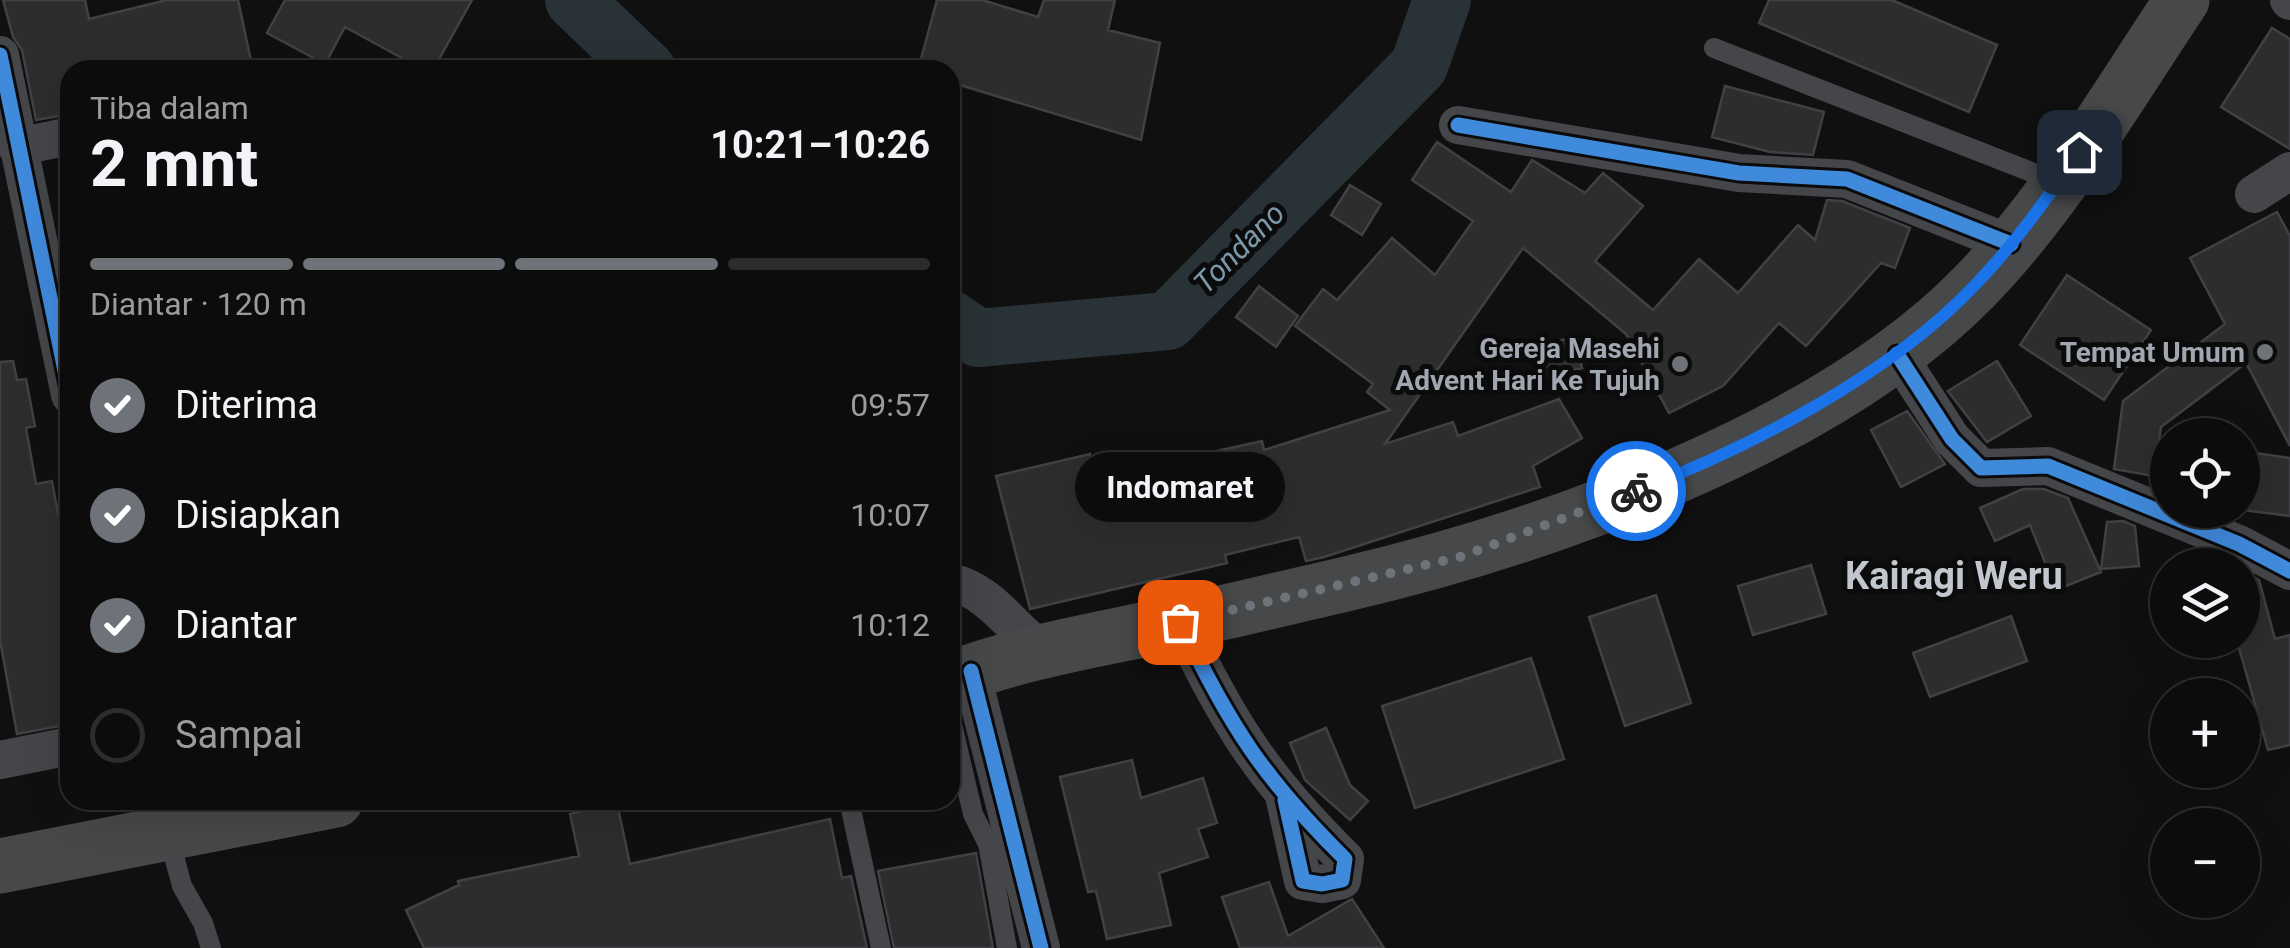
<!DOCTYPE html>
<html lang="id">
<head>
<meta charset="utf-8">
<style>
  :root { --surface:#0c0c0c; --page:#151515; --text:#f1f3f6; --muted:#9a9b9d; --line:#2c2c2d; --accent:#6e7279 }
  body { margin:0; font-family:Roboto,sans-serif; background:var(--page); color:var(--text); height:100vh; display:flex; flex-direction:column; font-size:38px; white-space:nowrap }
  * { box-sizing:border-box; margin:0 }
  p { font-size:32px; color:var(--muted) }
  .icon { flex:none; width:55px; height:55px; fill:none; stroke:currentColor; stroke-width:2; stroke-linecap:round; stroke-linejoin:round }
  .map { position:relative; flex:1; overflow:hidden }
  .drawer { position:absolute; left:60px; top:60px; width:900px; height:750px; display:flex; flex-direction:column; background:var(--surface); border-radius:30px; box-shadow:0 10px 40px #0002,0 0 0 2px var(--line) }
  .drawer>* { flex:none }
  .buttons { position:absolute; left:2150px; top:418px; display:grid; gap:20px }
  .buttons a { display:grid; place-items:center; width:110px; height:110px; border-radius:50%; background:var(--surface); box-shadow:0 10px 40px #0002,0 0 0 2px var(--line); font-size:50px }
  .pin { position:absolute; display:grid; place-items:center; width:85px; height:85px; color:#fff; margin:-42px; border-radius:20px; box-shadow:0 5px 15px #0006 }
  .courier { position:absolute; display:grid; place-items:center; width:100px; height:100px; margin:-50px; border:8px solid #1a73e8; border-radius:50%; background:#fff; color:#222; box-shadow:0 2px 12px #0007 }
  .bubble { position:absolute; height:70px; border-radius:35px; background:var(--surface); box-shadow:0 10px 40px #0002,0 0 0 2px var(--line); font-size:32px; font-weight:700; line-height:70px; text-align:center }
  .overview em { font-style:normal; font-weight:700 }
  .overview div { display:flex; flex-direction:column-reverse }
  .overview { display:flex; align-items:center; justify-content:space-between; height:170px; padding:0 30px }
  h1 { font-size:65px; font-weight:700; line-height:75px }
  .bar { display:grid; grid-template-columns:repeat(4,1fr); gap:15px 10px; align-content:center; height:120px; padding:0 30px }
  .bar i { height:12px; border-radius:8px; background:var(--line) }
  .bar .current { background:var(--accent) }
  .bar p { grid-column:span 4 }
  ol { padding:0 30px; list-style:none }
  li { display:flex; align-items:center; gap:30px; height:110px }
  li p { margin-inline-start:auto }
  li .icon { padding:10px; border-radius:50%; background:var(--accent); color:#fff; stroke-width:4 }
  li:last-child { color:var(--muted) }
  li i { width:55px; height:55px; border:5px solid var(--line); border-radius:50% }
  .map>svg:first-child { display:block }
</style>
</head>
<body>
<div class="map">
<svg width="2290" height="948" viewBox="0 0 2290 948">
  <rect width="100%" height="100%" fill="#101010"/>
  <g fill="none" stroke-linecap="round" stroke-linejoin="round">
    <!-- river -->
    <path stroke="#293236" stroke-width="58" d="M574,0L647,70
      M950,319L978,338L1168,321L1419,66L1442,0"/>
  </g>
  <!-- building -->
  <path fill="#2c2d2d" stroke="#404144" stroke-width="2.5" d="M3,0H85L89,19L167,0H238L253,70H70V114L36,120L22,50L13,37Z
    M285,0H472L433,70H424L345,27L325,64L267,33Z
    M937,0H982L1038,17L1044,0H1115L1108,30L1160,43L1141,140L950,82V70H918Z
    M1769,0H1892L1997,45L1969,112L1759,23Z
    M2272,28L2290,39V149L2221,107Z
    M1725,86L1824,112L1813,155L1770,152L1712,137Z
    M1437,142L1511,192L1532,160L1585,193L1603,173L1643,206L1595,261L1653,310L1699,259L1738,293L1798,225L1815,240L1827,200L1842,201L1910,228L1895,268L1881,263L1806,346L1779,323L1723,386L1669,413L1626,334L1523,248L1385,444L1453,422L1458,436L1559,399L1582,438L1533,466L1540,487L1324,557L1306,561L1299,537L1225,555L1227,563L1030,609L996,476L1090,454L1097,486L1219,460L1217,451L1262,441L1264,450L1390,410L1367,392L1373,384L1295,326L1323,289L1337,300L1392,238L1435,275L1473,221L1412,180Z
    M1350,185L1381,204L1362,235L1331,215Z
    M2277,212L2290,236V446L2246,363L2161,427L2154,476L2114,469L2123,401L2225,324L2190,258Z
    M2067,275L2151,330L2104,400L2020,345Z
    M1259,286L1298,316L1276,347L1236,317Z
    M1574,337L1582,368L1538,379L1531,348Z
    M13,361L17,380L26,379L35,426L26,428L36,484L52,481L70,578V724L17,734L0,640V362Z
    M1997,361L2031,416L1987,442L1948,391Z
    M1907,411L1945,464L1901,487L1871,430Z
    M2242,451L2290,458V516L2242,510Z
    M2023,489H2044L2068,498L2101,572L2056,590L2030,525L1995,541L1980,508Z
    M2123,521L2135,526L2139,566L2101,569L2107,522Z
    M1811,565L1826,614L1753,635L1738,586Z
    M2242,571L2259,580L2275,639L2290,635V745L2268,750L2239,648Z
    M1656,595L1691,703L1625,726L1589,617Z
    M2011,616L2027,661L1930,697L1913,653Z
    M1531,658L1564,759L1415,808L1382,706Z
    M1326,728L1350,785L1368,801L1350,820L1305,780L1290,743Z
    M1132,760L1141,798L1203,778L1217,823L1198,829L1208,857L1159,873L1171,925L1107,939L1096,891L1088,892L1060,777Z
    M617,803L630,864L830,819L842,878L851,876L867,948H424L406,910L459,885L458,881L579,856L570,814Z
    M976,853L993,948H894L878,871Z
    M1269,882L1288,936L1352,899L1384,948H1240L1222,897Z"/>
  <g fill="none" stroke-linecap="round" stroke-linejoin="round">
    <!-- lane -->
    <path stroke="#444649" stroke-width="20" d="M1714,48L2057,182
      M950,716L973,814L988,844L1007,948
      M849,800L881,948
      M168,834L182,886L203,923L211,948"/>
    <!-- street -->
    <path stroke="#444649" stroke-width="38" d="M2289,0L2290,1
      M0,55L70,395
      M1458,125L1739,173L1847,179L2011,244
      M17,147L70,136
      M2254,194L2290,171
      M1897,354L1952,439L1981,468L2048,466L2239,544L2290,571
      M950,582C991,591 1010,627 1043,651
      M1180,622C1229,725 1264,779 1345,859L1342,880L1322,884L1303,881L1285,800
      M971,671L1041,948
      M0,760L70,746"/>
    <!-- highway -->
    <path stroke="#47484a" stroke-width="55" d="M950,679C1019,653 1091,641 1162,626C1224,613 1285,598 1346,584C1547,537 1828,437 1974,287C2056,203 2117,97 2182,0
      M0,866L336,800"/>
    <!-- cycleway casing -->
    <g stroke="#0b0b0c" stroke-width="21">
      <path id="cycleway" d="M0,55L70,395
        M1458,125L1739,173L1847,179L2011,244
        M1897,354L1952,439L1981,468L2048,466L2239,544L2290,571
        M1180,622C1229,725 1264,779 1345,859L1342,880L1322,884L1303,881L1285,800
        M971,671L1041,948"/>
    </g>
    <!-- cycleway -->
    <use href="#cycleway" stroke="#408adc" stroke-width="15"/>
  </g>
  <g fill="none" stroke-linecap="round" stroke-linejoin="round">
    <!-- done -->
    <path stroke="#6e7279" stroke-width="10" stroke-dasharray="0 18" d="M1180,622L1460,557L1636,491"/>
    <!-- route -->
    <path stroke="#1a73e8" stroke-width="12" d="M1636,491C1751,447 1890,375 1975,285C2015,244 2047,198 2079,152"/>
  </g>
  <!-- markers -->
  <g fill="#6e7279" stroke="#0b0b0c" stroke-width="4">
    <circle cx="2265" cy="352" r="10"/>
    <circle cx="1680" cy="364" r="10"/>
  </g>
  <g text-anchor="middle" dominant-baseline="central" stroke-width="10" stroke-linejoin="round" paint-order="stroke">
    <!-- poi labels -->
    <g font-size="28" font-weight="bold" fill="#a1a7b1" stroke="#0b0b0c" text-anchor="end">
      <text x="1660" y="348">Gereja Masehi<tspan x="1660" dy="32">Advent Hari Ke Tujuh</tspan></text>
      <text x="2245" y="352">Tempat Umum</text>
    </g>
    <!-- water labels -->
    <g font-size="30" font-style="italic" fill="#7a98aa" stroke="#0b0b0c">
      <text transform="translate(1239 248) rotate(-45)">Tondano</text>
    </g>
    <!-- district labels -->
    <g font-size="38" font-weight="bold" fill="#c2c6cd" stroke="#0b0b0c">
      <text x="1954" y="576">Kairagi Weru</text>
    </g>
  </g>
</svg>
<div class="buttons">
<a><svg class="icon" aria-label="locate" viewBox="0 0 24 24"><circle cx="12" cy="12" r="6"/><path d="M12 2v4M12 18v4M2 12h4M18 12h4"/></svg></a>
<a><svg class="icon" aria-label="layers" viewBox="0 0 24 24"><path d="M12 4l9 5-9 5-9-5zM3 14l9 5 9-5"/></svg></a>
<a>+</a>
<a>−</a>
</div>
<div class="pin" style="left:1180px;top:622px;background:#ea580c"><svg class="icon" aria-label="bag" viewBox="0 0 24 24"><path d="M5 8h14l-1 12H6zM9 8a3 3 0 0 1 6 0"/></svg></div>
<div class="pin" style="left:2079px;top:152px;background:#1f2937"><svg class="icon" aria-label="home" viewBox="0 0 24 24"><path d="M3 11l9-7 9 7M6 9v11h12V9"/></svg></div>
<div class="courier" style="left:1636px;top:491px"><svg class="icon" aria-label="bike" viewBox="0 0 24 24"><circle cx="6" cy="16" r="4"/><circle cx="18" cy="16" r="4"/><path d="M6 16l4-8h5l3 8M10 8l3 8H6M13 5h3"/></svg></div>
<div class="bubble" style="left:1075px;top:452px;width:210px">Indomaret</div>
<section class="drawer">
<div class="overview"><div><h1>2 mnt</h1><p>Tiba dalam</p></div><em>10:21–10:26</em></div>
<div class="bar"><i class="current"></i><i class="current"></i><i class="current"></i><i></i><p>Diantar · 120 m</p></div>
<ol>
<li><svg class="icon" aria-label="check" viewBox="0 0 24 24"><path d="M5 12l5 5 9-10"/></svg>Diterima<p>09:57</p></li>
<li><svg class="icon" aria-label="check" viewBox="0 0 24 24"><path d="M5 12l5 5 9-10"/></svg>Disiapkan<p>10:07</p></li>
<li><svg class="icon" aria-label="check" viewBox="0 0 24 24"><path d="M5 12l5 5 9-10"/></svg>Diantar<p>10:12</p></li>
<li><i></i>Sampai</li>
</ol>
</section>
</div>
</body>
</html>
